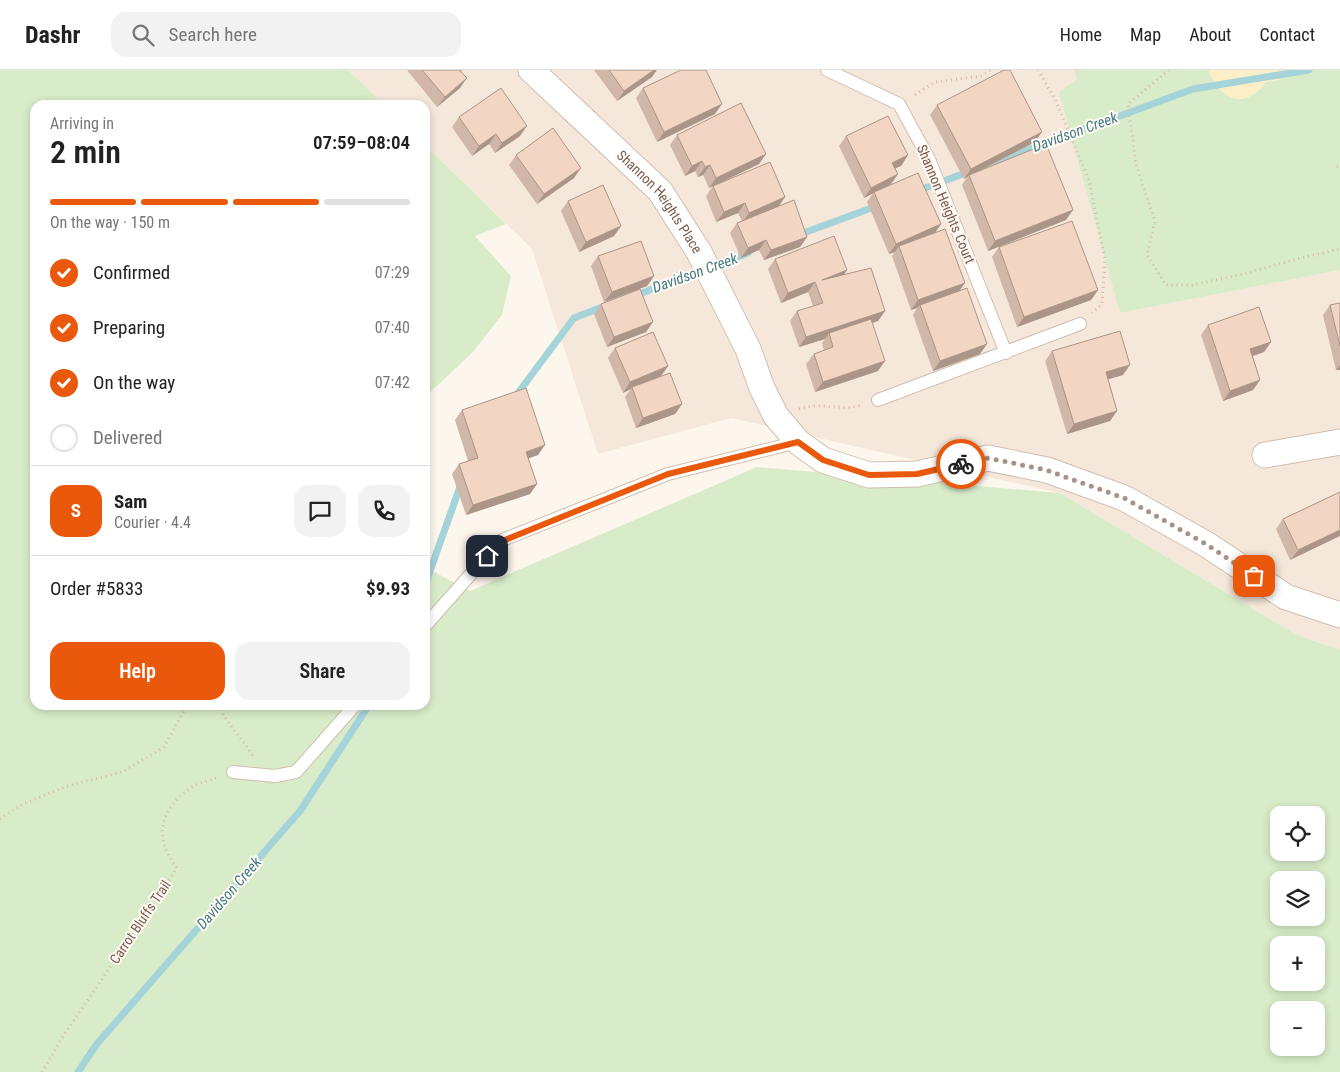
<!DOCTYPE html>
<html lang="en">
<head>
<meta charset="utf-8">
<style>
  :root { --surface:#fff; --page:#f2f2f2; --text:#222; --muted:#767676; --line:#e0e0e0; --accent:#ea580c }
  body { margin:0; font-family:"Roboto Condensed",sans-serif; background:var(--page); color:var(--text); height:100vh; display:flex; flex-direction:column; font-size:19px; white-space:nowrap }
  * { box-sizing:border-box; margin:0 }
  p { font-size:16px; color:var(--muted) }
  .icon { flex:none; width:28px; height:28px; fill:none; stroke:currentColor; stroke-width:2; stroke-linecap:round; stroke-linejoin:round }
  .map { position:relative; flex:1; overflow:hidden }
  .sheet { position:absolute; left:30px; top:30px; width:400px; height:610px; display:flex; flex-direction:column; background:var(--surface); border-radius:15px; box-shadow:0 2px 8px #0003 }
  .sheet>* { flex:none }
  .tools { position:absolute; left:1270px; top:736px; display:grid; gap:10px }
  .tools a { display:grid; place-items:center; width:55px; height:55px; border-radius:10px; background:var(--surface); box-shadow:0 2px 8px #0003; font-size:25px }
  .pin { position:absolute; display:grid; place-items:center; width:42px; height:42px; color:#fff; margin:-21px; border-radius:10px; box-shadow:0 2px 8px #0006 }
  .courier { position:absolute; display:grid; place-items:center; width:50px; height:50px; margin:-25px; border:4px solid #ea580c; border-radius:50%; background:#fff; color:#222; box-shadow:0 1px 6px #0007 }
  .overview em { font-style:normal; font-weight:600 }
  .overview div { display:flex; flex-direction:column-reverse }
  .overview { display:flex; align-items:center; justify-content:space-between; height:85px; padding:0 20px }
  h1 { font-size:32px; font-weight:600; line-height:38px }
  .bar { display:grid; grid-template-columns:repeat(4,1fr); gap:8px 5px; align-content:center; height:60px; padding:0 20px }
  .bar i { height:6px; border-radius:4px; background:var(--line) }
  .bar .selected { background:var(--accent) }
  .bar p { grid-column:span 4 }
  .line { display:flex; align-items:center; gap:12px; padding:0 20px; border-top:1px solid var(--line) }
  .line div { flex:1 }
  .round { display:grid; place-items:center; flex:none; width:52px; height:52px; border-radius:15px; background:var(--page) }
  ol { padding:0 20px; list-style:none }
  li { display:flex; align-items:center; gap:15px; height:55px }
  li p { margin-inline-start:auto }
  li .icon { padding:5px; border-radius:50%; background:var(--accent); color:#fff; stroke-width:4 }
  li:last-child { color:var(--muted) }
  li i { width:28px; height:28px; border:2px solid var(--line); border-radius:50% }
  .button { display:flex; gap:10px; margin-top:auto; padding:10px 20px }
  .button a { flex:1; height:58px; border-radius:15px; background:var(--accent); color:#fff; font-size:20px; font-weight:600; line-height:58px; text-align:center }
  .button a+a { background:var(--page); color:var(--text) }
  header { display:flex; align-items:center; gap:30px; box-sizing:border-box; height:70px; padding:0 25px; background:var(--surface); border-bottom:1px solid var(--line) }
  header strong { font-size:24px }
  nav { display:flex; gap:28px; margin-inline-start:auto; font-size:18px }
  .search { width:350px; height:45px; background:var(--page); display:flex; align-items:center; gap:12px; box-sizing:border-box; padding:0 18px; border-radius:15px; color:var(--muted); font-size:19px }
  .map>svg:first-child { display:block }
</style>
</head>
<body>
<header>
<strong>Dashr</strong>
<div class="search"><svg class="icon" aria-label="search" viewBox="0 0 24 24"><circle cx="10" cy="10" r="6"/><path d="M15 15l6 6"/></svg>Search here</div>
<nav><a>Home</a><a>Map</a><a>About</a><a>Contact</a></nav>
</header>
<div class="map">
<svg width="1340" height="1002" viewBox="0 0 1340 1002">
  <rect width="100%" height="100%" fill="#fdf6ec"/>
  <!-- residential -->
  <path fill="#f5e8da" d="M348,0H1089L1120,243L1340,200V580L1297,565L1060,423L731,348L598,384L532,179L425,75V35H384Z"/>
  <!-- green -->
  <path fill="#d8ecc9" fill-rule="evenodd" d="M0,0H348L384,35H35V635H425V497L470,521L757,397L1060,423L1297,565L1340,580V1002H0ZM1279,745H1316V782H1279ZM1279,810H1316V848H1279ZM1279,875H1316V912H1279ZM1279,940H1316V978H1279Z
    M1074,0H1340V200L1120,243L1059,22L1077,9Z
    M425,75L506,154L475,166L511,206L502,245L472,283L425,327Z"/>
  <!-- sand -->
  <path fill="#fcefc7" d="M1210,0H1292L1279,10L1266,12C1245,40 1222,32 1209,2Z"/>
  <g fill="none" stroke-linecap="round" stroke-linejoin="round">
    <!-- stream -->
    <path stroke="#a5d3da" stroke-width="7" d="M992,93L1193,19L1309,0
      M917,121L968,102
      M798,165L877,136
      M634,226L748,183
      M515,327L574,248L605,236
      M425,515L461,414
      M78,1002L96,975L300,741L369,635"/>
    <!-- lane casing -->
    <g stroke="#d1beb0" stroke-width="14">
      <path id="lane" d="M827,0L899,34L929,89L1006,283
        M878,330L1080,254
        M425,556L500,471L668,404L798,372
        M233,702L275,706L296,702L355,635"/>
    </g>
    <!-- street casing -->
    <g stroke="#d1beb0" stroke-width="27">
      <g id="street">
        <path id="s1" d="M531,0L660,121L699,182L748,279L762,318L776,346L798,372L823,390L869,405L917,404L988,388L1047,400L1124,428L1206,474L1286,527L1340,545"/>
        <path d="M1265,385L1340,372"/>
      </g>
    </g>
    <!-- path -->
    <path stroke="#d9b8a5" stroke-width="3" stroke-dasharray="1 4" stroke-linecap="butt" d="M1038,0L1055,29L1089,110L1105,190L1102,234L1092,243
      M1169,0L1128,34L1136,95L1155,151L1147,185L1166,215H1192L1244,204L1296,189L1340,179
      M915,25L935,12L981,6L991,0
      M1337,97L1340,96
      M799,339C822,331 841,342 862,335
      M218,635C227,654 242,668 253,686
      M0,749L23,734L67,716L122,702L164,677L187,635
      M42,1002L62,968L177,798C153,768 159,739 191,718C198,713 208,711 216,708"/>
    <!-- lane -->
    <use href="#lane" stroke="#fff" stroke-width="12"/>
    <!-- street -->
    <use href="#street" stroke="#fff" stroke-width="25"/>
  </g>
  <!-- wall -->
  <path fill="#d1b7a8" d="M407,0H463L461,2L460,18L437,37Z
    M594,0H654L652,7L617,31Z
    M643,18L715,44L657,72L636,28Z
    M937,35L1035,72L980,101L1066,150L988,181L962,115L967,107L964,109L930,45Z
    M459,47L520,66L495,83L489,74L472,86L452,57Z
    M677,65L766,84L759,94L714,116L785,127L779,136L807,167L800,177L764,190L759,180L741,188L730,163L737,153L742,151L738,143L716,152L706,126L713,116L709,118L703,105L698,107L695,101L685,106L670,75Z
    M846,66L908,85L901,96L895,98L898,104L891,114L882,119L941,154L935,163L960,220L980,284L933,301L913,245L917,238L911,240L892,186L895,182L889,184L867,132L873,123L864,128L839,76Z
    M516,85L574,108L537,134L509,95Z
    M568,131L621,156L614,166L579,182L561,141Z
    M999,177L1098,220L1091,230L1017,257L992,187Z
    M598,186L654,206L647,216L604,232L591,196Z
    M775,189L847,200L844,205L885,241L878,251L872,253L878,301L815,322L806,294L814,284L824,281L822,273L825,269L799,277L790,251L797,241L813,236L808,222L781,233L768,199Z
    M1340,233V300H1336L1323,245L1330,235Z
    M601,234L653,252L646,262L607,277L594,244Z
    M1208,255L1271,272L1264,282L1253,286L1260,310L1253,320L1223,331L1201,265Z
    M615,278L668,296L661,306L682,334L675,344L636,358L625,327L631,319L623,323L608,288Z
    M1052,281L1123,305L1108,309L1117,341L1110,351L1067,364L1045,291Z
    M462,340L538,385L528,388L537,414L530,424L466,445L452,404L459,394L468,391L455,350Z
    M1340,422L1290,490L1276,459L1283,449Z"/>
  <!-- shaded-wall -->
  <path fill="#aa9588" d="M654,0H657L652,7L617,31L624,21Z
    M467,8L460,18L437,37L445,27Z
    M722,34L715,44L657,72L664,62Z
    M527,56L520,66L495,83L502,73Z
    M1042,62L1035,72L969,106V105L967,107L964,109L971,99Z
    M496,64L489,74L472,86L479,76Z
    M766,84L759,94L709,118L716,108Z
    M908,85L901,96L885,103L892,93Z
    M702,91L695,101L685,106L692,96Z
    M710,95L703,105L698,107L705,97Z
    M581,98L574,108L537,134L544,124Z
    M898,104L891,114L864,128L871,118Z
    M785,127L778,137L742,153L749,143Z
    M745,133L738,143L716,152L724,142Z
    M1073,140L1066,150L988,181L995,171Z
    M941,154L934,164L899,176L895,182L889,184L896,174Z
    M621,156L614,166L579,182L586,172Z
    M807,167L800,177L764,190L771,180Z
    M766,170L759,180L741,188L748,178Z
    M847,200L840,210H822Z
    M654,206L647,216L604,232L612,222Z
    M815,212L808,222L781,233L788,223Z
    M965,213L958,223L920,235L917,238L911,240L918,230Z
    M1098,220L1091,230L1017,257L1024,247Z
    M885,241L878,251L830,267L829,263L825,269L799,277L806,267Z
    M653,252L646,262L607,277L614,267Z
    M1271,272L1264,282L1243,289L1250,279Z
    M987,274L980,284L933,301L940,291Z
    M885,291L878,301L815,322L823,312Z
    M1130,295L1123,305L1099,312L1106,302Z
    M1340,295V300H1336Z
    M668,296L661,306L632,317L631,319L623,323L630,312Z
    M1260,310L1253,320L1223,331L1230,321Z
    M682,334L675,344L636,358L643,348Z
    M1117,341L1110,351L1067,364L1074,354Z
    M545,375L538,385L519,392L526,382Z
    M537,414L530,424L466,445L473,435Z
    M1340,460V466L1290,490L1298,480Z"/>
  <!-- building -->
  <path fill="#f3d5c3" stroke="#aa9588" d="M422,0H459L467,8L445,27Z
    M609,0H654L624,21Z
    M681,0H706L722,34L664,62L643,18Z
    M1004,0H1010L1042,62L971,99L937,35Z
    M501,18L527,56L502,73L496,64L479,76L459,47Z
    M741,33L766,84L716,108L710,95L705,97L702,91L692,96L677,65Z
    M888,46L908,85L892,93L898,104L871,118L846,66Z
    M553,58L581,98L544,124L516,85Z
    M1046,74L1073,140L995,171L969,105Z
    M770,92L785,127L749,143L745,133L724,142L713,116Z
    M918,103L941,154L896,174L874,122Z
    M603,115L621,156L586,172L568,131Z
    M794,130L807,167L771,180L766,170L748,178L737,153Z
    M1072,151L1098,220L1024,247L999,177Z
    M945,159L965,213L918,230L899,176Z
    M834,166L847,200L822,210L871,198L885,241L806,267L797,241L823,233L815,212L788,223L775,189Z
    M641,171L654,206L612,222L598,186Z
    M967,218L987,274L940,291L920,235Z
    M640,219L653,252L614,267L601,234Z
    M1340,233V276L1330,235Z
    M1259,237L1271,272L1250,279L1260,310L1230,321L1208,255Z
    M871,249L885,291L823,312L814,284L833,277L829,263Z
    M1120,261L1130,295L1106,302L1117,341L1074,354L1052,281Z
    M653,262L668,296L630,312L615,278Z
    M670,303L682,334L643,348L632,317Z
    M526,318L545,375L526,382L537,414L473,435L459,394L478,388L462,340Z
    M1340,422V460L1298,480L1283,449Z"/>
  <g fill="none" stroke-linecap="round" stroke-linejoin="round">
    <!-- done -->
    <path stroke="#a89285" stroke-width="5" stroke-dasharray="0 9" d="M961,394L988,388L1046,400L1124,428L1206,474L1254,506"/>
    <!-- route -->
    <path stroke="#ea580c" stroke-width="6" d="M487,486L500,472L668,404L798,372L823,390L869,405L917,404L961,394"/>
  </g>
  <g text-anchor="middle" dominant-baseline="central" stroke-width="4" stroke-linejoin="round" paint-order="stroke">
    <!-- street labels -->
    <g font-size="14" fill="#7a5c4d" stroke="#fffaf3">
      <text stroke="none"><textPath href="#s1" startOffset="185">Shannon Heights Place</textPath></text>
      <text transform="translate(946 134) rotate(67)">Shannon Heights Court</text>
      <text transform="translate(140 852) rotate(-56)">Carrot Bluffs Trail</text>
    </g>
    <!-- water labels -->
    <g font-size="15" font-style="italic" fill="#437c86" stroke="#fffaf3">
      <text transform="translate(1075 62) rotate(-20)">Davidson Creek</text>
      <text transform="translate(695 203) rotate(-20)">Davidson Creek</text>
      <text transform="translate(229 823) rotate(-49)">Davidson Creek</text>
    </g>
  </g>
</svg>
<div class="tools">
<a><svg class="icon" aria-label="locate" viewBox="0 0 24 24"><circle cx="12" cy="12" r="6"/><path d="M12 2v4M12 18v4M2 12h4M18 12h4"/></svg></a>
<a><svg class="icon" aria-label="layers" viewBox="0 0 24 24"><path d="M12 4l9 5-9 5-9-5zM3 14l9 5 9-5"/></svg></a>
<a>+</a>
<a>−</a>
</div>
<div class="pin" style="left:1254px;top:506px;background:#ea580c"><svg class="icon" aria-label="bag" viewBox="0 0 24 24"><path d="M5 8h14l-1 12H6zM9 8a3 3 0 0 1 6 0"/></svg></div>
<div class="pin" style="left:487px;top:486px;background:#1f2937"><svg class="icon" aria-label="home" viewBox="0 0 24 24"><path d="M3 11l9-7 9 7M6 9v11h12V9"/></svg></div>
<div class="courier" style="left:961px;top:394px"><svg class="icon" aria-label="bike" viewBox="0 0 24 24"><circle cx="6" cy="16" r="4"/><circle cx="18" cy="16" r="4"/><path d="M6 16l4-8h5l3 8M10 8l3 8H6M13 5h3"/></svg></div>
<section class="sheet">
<div class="overview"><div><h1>2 min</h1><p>Arriving in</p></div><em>07:59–08:04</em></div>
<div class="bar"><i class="selected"></i><i class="selected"></i><i class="selected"></i><i></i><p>On the way · 150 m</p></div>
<ol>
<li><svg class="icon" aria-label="check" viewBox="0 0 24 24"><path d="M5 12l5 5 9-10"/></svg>Confirmed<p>07:29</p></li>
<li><svg class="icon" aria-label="check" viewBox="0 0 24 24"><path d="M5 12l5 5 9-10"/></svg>Preparing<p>07:40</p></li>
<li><svg class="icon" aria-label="check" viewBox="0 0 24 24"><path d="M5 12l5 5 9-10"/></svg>On the way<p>07:42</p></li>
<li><i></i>Delivered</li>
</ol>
<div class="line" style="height:90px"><b class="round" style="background:var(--accent);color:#fff">S</b><div><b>Sam</b><p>Courier · 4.4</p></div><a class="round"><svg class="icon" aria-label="chat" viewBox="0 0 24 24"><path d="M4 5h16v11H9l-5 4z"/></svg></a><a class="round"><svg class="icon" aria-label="phone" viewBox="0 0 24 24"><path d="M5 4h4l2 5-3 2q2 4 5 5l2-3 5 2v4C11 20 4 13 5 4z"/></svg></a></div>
<div class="line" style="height:65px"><div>Order #5833</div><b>$9.93</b></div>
<div class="button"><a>Help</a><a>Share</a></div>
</section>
</div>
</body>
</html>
